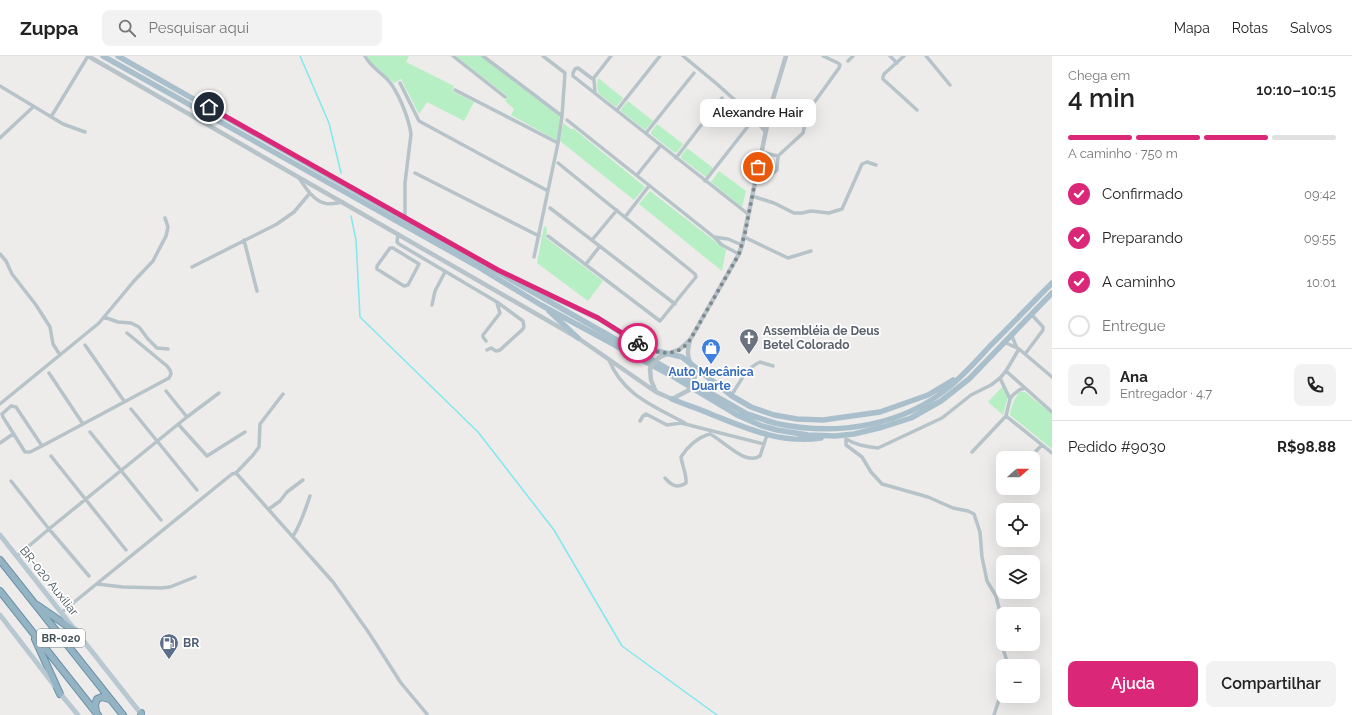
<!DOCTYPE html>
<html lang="pt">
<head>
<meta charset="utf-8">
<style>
  :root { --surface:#fff; --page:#f2f2f2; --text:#222; --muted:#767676; --line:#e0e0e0; --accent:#db2777 }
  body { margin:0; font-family:Raleway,sans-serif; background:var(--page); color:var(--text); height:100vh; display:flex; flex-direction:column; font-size:15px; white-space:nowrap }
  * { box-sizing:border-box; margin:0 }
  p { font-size:13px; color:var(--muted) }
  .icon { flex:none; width:22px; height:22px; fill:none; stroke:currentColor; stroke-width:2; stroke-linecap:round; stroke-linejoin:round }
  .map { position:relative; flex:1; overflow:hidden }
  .sheet { display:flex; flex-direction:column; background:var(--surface); width:300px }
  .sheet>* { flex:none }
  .needle { width:26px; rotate:70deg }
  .controls { position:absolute; left:996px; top:395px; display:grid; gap:8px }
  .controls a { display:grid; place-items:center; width:44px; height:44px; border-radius:8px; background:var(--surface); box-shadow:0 4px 16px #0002; font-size:20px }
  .pin { position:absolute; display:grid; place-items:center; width:34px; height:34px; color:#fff; margin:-17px; border:2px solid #fff; border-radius:50%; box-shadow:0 1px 4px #0007 }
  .courier { position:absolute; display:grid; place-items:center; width:40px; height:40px; margin:-20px; border:3px solid #db2777; border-radius:50%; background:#fff; color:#222; box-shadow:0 1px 5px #0007 }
  .bubble { position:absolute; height:28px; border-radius:8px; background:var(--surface); box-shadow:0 4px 16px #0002; font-size:13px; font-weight:600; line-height:28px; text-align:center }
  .overview em { font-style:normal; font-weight:600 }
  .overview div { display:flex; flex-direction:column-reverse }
  .overview { display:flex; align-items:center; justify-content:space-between; height:68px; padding:0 16px }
  h1 { font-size:26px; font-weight:600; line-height:30px }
  .bar { display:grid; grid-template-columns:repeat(4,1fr); gap:6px 4px; align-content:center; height:48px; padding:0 16px }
  .bar i { height:5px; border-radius:3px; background:var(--line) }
  .bar .selected { background:var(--accent) }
  .bar p { grid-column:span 4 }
  .line { display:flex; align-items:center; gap:10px; padding:0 16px; border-top:1px solid var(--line) }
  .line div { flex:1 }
  .round { display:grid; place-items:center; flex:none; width:42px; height:42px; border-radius:8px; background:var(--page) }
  ol { padding:0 16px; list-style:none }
  li { display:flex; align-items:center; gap:12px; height:44px }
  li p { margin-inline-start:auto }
  li .icon { padding:4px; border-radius:50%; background:var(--accent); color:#fff; stroke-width:4 }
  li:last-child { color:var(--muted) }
  li i { width:22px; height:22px; border:2px solid var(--line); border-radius:50% }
  .action { display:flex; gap:8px; margin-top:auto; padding:8px 16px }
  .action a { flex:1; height:46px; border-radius:8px; background:var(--accent); color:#fff; font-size:16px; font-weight:600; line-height:46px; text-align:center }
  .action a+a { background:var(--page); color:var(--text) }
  header { display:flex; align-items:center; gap:24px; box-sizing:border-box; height:56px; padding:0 20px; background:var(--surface); border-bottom:1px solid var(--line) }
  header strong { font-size:19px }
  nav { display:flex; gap:22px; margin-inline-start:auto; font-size:14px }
  .search { width:280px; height:36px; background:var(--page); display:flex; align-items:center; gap:10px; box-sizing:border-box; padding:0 14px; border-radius:8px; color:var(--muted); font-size:15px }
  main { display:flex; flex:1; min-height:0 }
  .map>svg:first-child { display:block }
</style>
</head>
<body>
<header>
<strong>Zuppa</strong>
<div class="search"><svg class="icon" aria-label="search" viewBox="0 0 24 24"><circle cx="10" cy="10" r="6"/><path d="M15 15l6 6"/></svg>Pesquisar aqui</div>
<nav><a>Mapa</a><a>Rotas</a><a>Salvos</a></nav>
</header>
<main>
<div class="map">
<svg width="1052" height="659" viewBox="0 0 1052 659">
  <rect width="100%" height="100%" fill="#eeebeb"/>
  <!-- green -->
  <path fill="#b6efc3" d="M368,0H409L406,6L454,30L452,35L474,46L464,65L427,46L419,58L401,23L394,27L370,5Z
    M456,0H481L559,60L560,63L557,83L556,84L511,59L514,53L505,45L507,40Z
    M598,22L623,42L616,51L598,37L597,28Z
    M628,45L653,65L646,73L645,74L621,55V53Z
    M563,67L571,73H574L645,131L634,144L560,85Z
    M657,68L683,88L677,96L675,97L651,78V76Z
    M687,92L713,112L706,121L681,102V100Z
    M719,115L746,135L742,151L711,126Z
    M650,135L726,194L722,215L639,148Z
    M544,170L547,172L546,182L603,225L588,245L537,207Z
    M1003,330L1008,340L1003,359L988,346Z
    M1019,336H1025L1052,358V393L1010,359V357L1013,347Z"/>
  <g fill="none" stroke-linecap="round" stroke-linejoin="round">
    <!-- stream -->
    <path stroke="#81e8ee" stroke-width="1.5" d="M300,0L329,67L341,117
      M351,160L356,184L360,261L478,376L554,474L622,590L717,659"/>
    <!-- trunk casing -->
    <g stroke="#6c92a9" stroke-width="8">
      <path id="trunk" d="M0,504L123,659
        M0,535L98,659
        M37,549L79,578
        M35,583L60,638
        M96,656L95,649L97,643L102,641L109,643
        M141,659V657"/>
    </g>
    <!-- minor -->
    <path stroke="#b6c3c9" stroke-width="3.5" d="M365,0C370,10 379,15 387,23C398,34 409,63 411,78L405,127V162
      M453,0L505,41
      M483,0L562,60
      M683,0L717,28L746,54L765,75
      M890,0L897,7
      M904,0L884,18L883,21V23L917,54
      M926,0L950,29
      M848,5L853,0
      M593,23L611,0
      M400,27L419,65L548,135
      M0,30L63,68L85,76
      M455,34L558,87
      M595,36L594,24L578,12L575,13L573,17V20L748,158
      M617,54L660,0
      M748,55L767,66
      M51,61L88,0
      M567,64L714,181L722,189L739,198
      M646,77L694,17
      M0,82L33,51
      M761,96L778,100
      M676,102L722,42
      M415,117L539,180
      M637,119L661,89
      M299,122C305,131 313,144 324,147C329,149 337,147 343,146
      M705,125L749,69
      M755,125L766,123L777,114L778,100L803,77L808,55L839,12L840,9L838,7L823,0
      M752,140L774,147L794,157H802L811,155L829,157L842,153L862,108L867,106L876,109
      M550,152L675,248
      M625,161L649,130
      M398,178L397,186L399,188L497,246L523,265L524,271L522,274L500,294L496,295L491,292L487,294
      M548,180L660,265L696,221L695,218L558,107
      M714,181L728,183L742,189
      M744,181L788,202L811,195
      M244,184L257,235
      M592,184L617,154
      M390,192H393L419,208L408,229L404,230L377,213V210Z
      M0,198L6,205L12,218L36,249L50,271L53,288L60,299
      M534,201L558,87L562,60L565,17L543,0
      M586,208L600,190
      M192,211L277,168L294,156L310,137
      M432,249L435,235L445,216
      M104,261L118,266L131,267L139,271L148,283L157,292L168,293
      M486,285L483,281V279L500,257L497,247
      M1004,286L1017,292
      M85,289L124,345
      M1019,293L1052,321
      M1025,298L1043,274V271L1031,258
      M609,304C623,339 654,350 685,367
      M1006,315L1052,356
      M49,317L83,368
      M166,335L187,361
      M731,340C739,328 746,312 760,306L773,310
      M1010,343L1000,322L1006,315L1019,293L1017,292L1011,278
      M0,348L99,267L134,225L153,205L166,180L168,171L165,162
      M131,353L197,434
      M1006,360L1052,397
      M640,365L643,360L646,358L667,369L681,367L764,388
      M178,368L207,400L245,376
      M90,376L161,464
      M846,383V389L862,401L871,416L882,428L928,441L953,452L968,455L974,458L980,476L982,501L987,525L996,540L1000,556L1001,563L999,580L1006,602V610
      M846,383C856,389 866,391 878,392L942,362L971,339L991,329L1000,322
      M0,387L13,378
      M42,390L16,351L11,350L2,358L3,361L25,396H30L42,390L169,322L171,318L170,314L167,310L127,277
      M972,396L1006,360L1010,343L1013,339L1019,334L1025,332
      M51,400L126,494
      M1029,402L1042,389
      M236,417L333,526L369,577L401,627L427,658
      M665,422C671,429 677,433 686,427C687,419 682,409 681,401C687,391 698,381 710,378C724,385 745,410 760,400L767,379
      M11,425L49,473L89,520
      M1003,430V429
      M269,453L280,445L287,436L303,424
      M293,480C301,468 305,454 310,440
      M17,500L49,473L187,361L219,337
      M97,528L123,531L161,532L170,531L195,521
      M62,556L232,418L236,417L253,399L259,391L260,368L283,338
      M994,659L1003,631"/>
    <!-- tertiary -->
    <path stroke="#b6c3c9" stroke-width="4.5" d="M88,0L578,282L656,336L672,343L689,334
      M660,301L680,293L689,285
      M650,313L651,324L656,336
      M695,320C690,303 685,301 690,284L739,198L742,189L772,46L786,0"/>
    <!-- secondary -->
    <path stroke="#b8c8d1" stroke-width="5" d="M0,479L142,659
      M0,559L54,629
      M59,636L78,659"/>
    <!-- primary -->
    <path stroke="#a9c0cc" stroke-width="5.5" d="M103,0L475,209L541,249L672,320L737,359L762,370L777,374L808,379L835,380L854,378L883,371L911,362L941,345L969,323L1052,237
      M118,0L747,358C758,361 768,366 779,368C837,380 903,370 949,331C964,319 977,304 990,290C1011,269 1031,248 1052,227
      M534,232L598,262L642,290L653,294L682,301L732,340L751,351L774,359L797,363L823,364L880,356L928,339L953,324
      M549,255L578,282
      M672,343C686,349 700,353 713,359C748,373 782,388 821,382"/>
    <!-- trunk -->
    <use href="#trunk" stroke="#94b4c4" stroke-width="6"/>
    <!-- tertiary-bridge -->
    <path stroke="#b6c3c9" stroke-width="4.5" d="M650,313L653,307L660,301
      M689,334L693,327L695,320"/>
  </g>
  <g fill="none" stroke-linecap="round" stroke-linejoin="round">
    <!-- done -->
    <path stroke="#7f888c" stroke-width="4" stroke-dasharray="0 7.2" d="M638,287C650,295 668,301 681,293C685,291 687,287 690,284L739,198L745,177L758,111"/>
    <!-- route -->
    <path stroke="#db2777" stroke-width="5" d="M209,51L498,214L598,262L638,287"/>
  </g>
  <!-- icons -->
  <defs>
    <g id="church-pin" transform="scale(1)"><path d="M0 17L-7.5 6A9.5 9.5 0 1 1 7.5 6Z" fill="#6b7280" stroke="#fff"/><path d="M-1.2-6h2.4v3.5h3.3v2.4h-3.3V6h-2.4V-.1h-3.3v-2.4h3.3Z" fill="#fff"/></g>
    <g id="shop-pin" transform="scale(1)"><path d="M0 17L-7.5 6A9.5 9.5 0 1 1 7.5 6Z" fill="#3f7fe0" stroke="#fff"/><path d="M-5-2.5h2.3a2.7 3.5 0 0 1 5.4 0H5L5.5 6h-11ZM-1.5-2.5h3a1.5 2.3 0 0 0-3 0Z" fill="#fff"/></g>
    <g id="fuel-pin" transform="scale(1)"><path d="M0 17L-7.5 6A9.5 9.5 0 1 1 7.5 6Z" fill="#5c6f8a" stroke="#fff"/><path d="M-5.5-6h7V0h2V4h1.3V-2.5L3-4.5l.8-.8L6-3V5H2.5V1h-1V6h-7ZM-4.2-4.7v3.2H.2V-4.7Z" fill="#fff"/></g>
  </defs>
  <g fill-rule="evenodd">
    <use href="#church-pin" x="749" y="282"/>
    <use href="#shop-pin" x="711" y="292"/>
    <use href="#fuel-pin" x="169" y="587"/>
  </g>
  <g text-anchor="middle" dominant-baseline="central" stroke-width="3.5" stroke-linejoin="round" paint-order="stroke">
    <!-- shield labels -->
    <rect fill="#fff" stroke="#7b868b" stroke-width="1" x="37" y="573" width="48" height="18" rx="3"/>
    <g font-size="11" font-weight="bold" fill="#435259">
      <text x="61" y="582">BR-020</text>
    </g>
    <!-- worship labels -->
    <g font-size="12" font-weight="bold" fill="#5b616d" stroke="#fff" text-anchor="start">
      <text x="763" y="275">Assembléia de Deus<tspan x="763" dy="14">Betel Colorado</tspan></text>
    </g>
    <!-- shop labels -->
    <g font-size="12" font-weight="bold" fill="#366cbe" stroke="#fff">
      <text x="711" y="316">Auto Mecânica<tspan x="711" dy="14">Duarte</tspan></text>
    </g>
    <!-- street labels -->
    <g font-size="12" fill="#435259" stroke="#fff">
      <text transform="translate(49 525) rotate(51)">BR-020 Auxiliar</text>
    </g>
    <!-- service labels -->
    <g font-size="12" font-weight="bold" fill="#4e5e75" stroke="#fff" text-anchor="start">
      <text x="183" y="587">BR</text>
    </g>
  </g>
</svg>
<div class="controls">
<a><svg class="needle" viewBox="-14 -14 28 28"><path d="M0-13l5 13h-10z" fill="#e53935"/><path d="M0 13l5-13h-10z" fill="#767676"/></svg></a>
<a><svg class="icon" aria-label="locate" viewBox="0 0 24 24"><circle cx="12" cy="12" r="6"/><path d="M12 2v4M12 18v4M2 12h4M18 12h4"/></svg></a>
<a><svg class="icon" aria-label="layers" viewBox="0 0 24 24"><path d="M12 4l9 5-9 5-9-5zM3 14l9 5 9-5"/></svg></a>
<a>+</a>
<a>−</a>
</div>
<div class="pin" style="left:758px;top:111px;background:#ea580c"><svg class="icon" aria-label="bag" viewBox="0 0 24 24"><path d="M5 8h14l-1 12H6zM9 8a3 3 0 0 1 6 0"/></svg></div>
<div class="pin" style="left:209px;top:51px;background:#1f2937"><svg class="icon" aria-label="home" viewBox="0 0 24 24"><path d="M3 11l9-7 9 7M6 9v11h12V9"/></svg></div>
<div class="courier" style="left:638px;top:287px"><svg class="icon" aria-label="bike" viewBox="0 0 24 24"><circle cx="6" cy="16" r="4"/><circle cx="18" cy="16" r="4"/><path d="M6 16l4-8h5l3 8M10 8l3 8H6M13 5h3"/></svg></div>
<div class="bubble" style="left:700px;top:43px;width:116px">Alexandre Hair</div>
</div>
<section class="sheet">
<div class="overview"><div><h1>4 min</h1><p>Chega em</p></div><em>10:10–10:15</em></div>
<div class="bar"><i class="selected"></i><i class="selected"></i><i class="selected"></i><i></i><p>A caminho · 750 m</p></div>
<ol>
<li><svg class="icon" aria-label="check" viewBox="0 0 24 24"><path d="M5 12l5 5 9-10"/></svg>Confirmado<p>09:42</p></li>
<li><svg class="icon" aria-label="check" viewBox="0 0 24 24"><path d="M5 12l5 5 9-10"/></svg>Preparando<p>09:55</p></li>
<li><svg class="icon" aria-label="check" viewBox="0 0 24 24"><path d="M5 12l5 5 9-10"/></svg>A caminho<p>10:01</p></li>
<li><i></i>Entregue</li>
</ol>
<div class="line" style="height:72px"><a class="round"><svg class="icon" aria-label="person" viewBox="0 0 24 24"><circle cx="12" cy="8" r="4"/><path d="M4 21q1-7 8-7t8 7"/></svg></a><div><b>Ana</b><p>Entregador · 4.7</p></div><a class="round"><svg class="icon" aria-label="phone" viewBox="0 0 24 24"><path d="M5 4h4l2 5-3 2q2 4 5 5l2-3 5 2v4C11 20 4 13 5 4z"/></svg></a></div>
<div class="line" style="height:52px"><div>Pedido #9030</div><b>R$98.88</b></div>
<div class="action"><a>Ajuda</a><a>Compartilhar</a></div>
</section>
</main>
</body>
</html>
